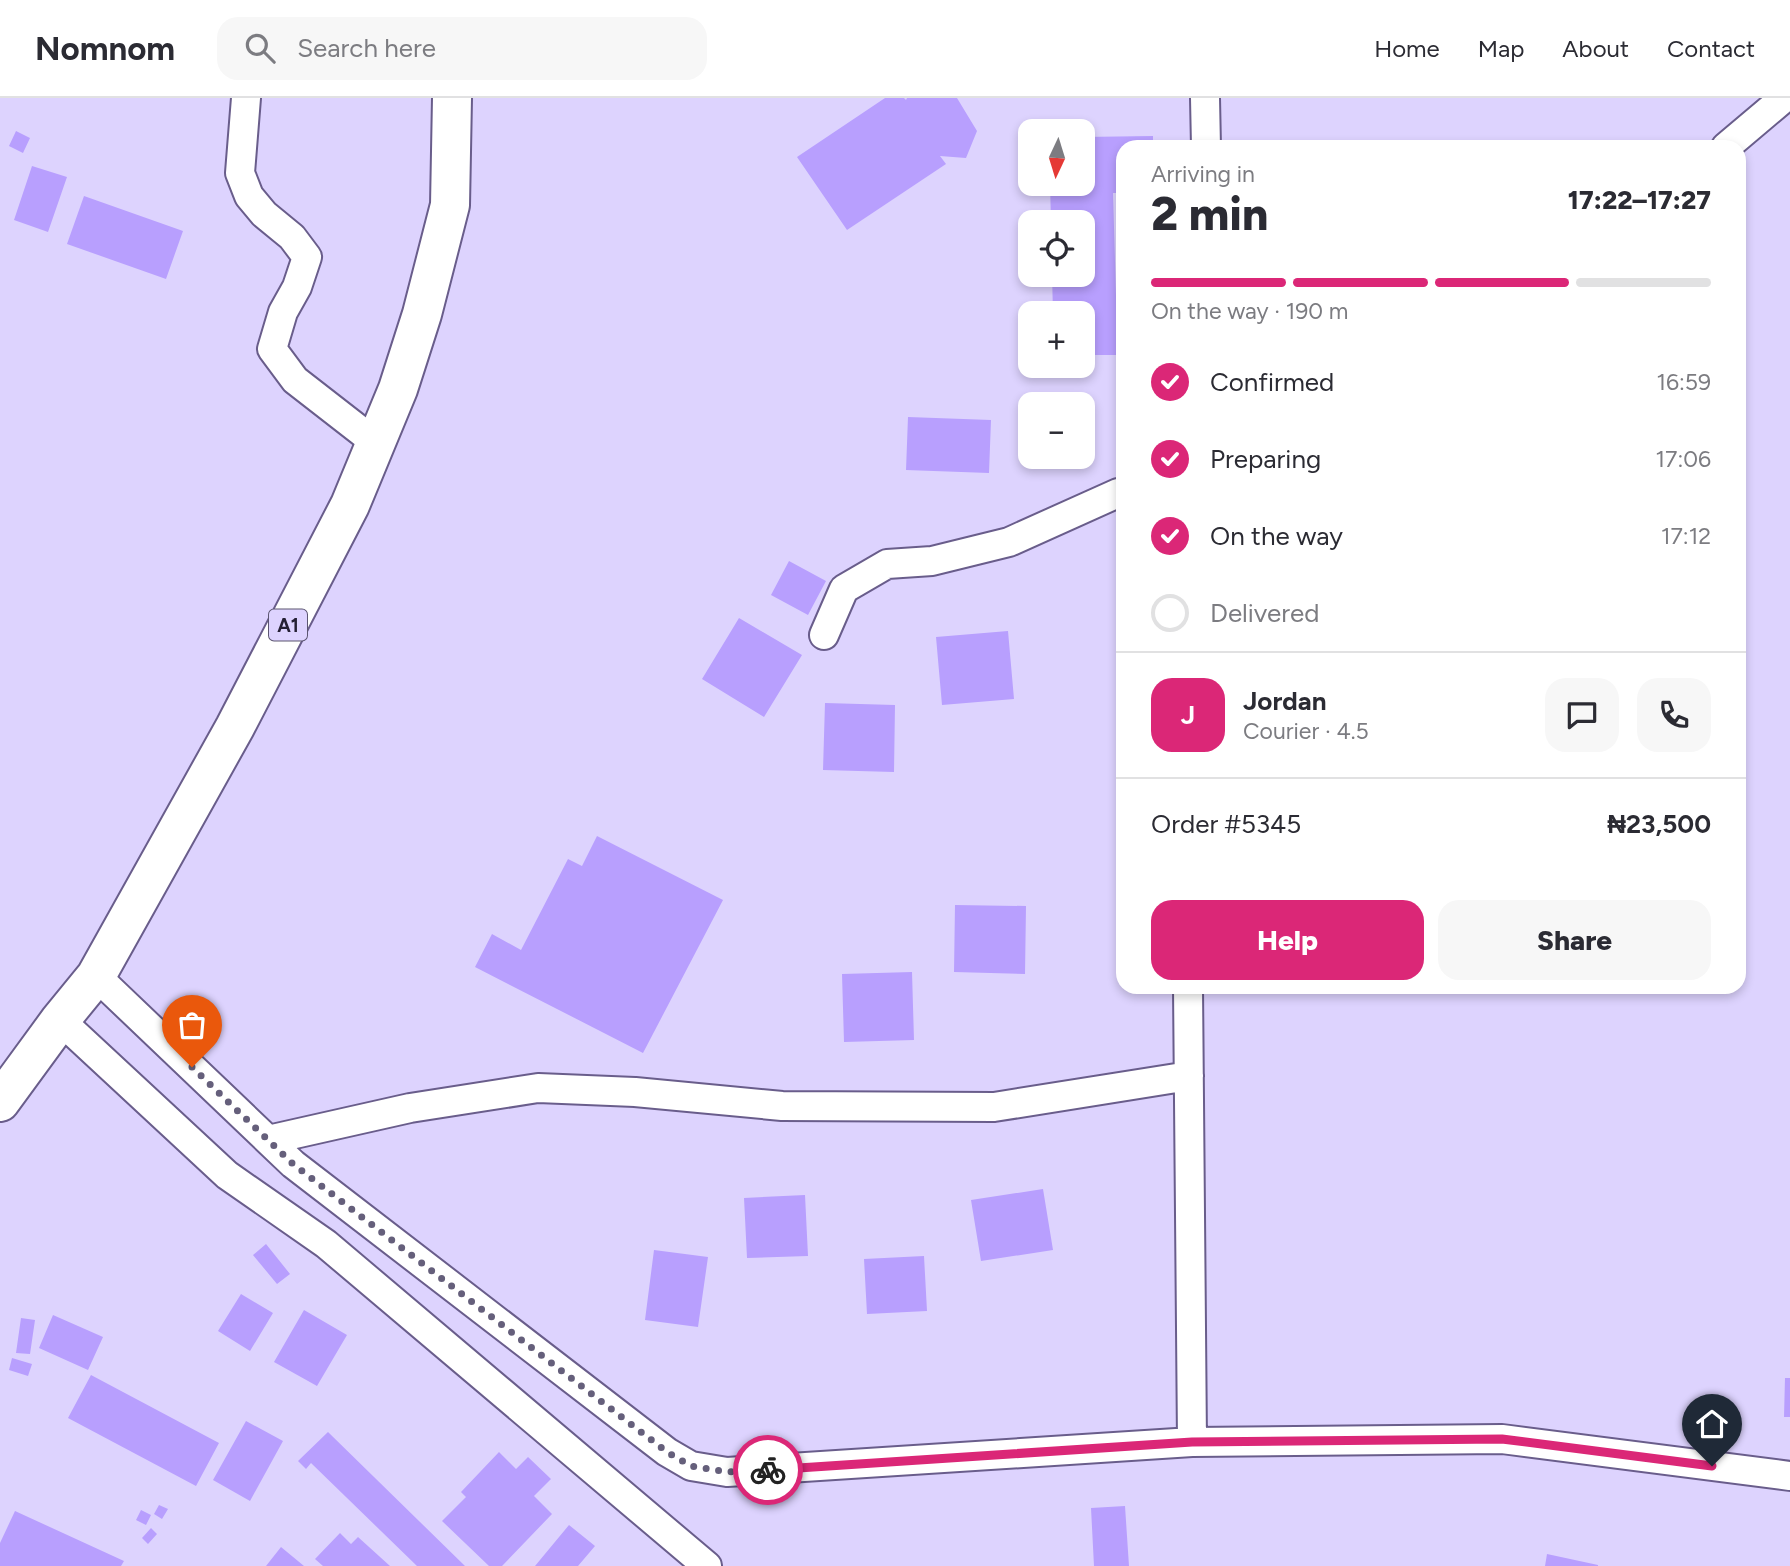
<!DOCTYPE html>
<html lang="en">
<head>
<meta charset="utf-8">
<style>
  :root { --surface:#fff; --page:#f7f7f7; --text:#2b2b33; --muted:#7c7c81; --line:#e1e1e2; --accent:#db2777 }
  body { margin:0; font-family:Figtree,sans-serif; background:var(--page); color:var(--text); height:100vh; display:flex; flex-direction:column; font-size:26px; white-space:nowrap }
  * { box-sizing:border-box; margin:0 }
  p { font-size:23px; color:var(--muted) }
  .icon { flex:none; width:38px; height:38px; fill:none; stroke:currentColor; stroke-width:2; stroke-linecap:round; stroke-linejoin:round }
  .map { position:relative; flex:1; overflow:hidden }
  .side { position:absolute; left:1116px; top:42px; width:630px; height:854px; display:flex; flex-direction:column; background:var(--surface); border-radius:21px; box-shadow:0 4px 10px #0003 }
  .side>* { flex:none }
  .needle { width:46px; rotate:184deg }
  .buttons { position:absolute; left:1018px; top:21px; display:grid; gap:14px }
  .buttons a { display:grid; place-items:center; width:77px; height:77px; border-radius:14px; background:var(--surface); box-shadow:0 4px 10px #0003; font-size:35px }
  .pin { position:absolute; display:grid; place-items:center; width:60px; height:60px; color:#fff; margin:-72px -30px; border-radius:50% 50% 50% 0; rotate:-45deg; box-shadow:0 0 7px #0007 }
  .pin .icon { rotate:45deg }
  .courier { position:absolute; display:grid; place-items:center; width:70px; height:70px; margin:-35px; border:5px solid #db2777; border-radius:50%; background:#fff; color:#222; box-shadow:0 2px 9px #0007 }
  .summary em { font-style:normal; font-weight:800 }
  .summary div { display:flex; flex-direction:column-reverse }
  .summary { display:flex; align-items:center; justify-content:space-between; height:119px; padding:0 35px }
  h1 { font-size:46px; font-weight:800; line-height:52px }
  .bar { display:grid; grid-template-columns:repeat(4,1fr); gap:10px 7px; align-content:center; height:84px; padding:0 35px }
  .bar i { height:9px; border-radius:5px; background:var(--line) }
  .bar .on { background:var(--accent) }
  .bar p { grid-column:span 4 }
  .line { display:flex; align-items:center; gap:18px; padding:0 35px; border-top:2px solid var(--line) }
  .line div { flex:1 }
  .round { display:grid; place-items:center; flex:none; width:74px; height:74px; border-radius:21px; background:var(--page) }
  ol { padding:0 35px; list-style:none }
  li { display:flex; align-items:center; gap:21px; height:77px }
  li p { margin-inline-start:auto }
  li .icon { padding:7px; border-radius:50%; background:var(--accent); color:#fff; stroke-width:4 }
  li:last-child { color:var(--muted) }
  li i { width:38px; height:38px; border:4px solid var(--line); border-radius:50% }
  .action { display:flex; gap:14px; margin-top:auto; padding:14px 35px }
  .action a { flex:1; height:80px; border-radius:21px; background:var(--accent); color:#fff; font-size:28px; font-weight:800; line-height:80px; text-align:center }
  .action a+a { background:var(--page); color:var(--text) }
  header { display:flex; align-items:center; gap:42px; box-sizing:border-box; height:98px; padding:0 35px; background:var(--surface); border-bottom:2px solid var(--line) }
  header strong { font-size:33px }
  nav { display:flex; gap:38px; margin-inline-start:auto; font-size:24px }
  .search { width:490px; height:63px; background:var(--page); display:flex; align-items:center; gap:18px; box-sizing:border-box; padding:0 24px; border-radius:21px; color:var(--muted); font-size:26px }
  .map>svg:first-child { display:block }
</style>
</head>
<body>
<header>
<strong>Nomnom</strong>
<div class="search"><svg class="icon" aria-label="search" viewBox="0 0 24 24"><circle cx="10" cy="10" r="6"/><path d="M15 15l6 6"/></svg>Search here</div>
<nav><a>Home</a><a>Map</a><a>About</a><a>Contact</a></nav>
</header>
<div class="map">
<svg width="1790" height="1468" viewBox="0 0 1790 1468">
  <rect width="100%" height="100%" fill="#ddd3fe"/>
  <!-- building -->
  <path fill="#b89ffe" d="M885,0H904L906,2L907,0H957L977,33L966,60L940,58L946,66L847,132L797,59Z
    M16,33L30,40L23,55L9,48Z
    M1153,38V49H1124V95H1113L1116,197H1124V257H1083V215H1053L1052,177H1083V124H1051L1050,86H1083V39Z
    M32,68L67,79L48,134L14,122Z
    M84,98L183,133L166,181L67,146Z
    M908,319L991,322L989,375L906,372Z
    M789,463L826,483L808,517L771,497Z
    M739,520L802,557L764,619L702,581Z
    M1008,533L1014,601L942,607L936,539Z
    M825,605L895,607L894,674L823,672Z
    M597,738L723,802L643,955L475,869L492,836L521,852L568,761L582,768Z
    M955,807L1026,808L1025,876L954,874Z
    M912,874L914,942L844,944L842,876Z
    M1043,1091L1053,1152L981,1163L971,1102Z
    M805,1097L808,1158L747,1160L744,1100Z
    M266,1146L290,1176L277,1186L253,1157Z
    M654,1152L708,1159L698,1229L645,1222Z
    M924,1158L927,1213L867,1216L864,1161Z
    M241,1196L273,1215L250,1253L218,1233Z
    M304,1212L347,1237L317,1288L274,1264Z
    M53,1217L103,1239L88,1272L39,1250Z
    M21,1220L35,1222L30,1256L16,1255Z
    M12,1260L32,1266L28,1278L9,1272Z
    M91,1277L219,1345L196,1388L68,1320Z
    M1785,1280H1790V1319H1784Z
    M246,1323L283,1343L250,1403L213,1382Z
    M328,1334L465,1468H417L311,1365L306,1371L298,1363Z
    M499,1354L516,1371L528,1359L551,1381L534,1398L552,1416L502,1468H489L442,1423L466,1399L461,1394Z
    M159,1407L168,1411L162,1421L154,1416Z
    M1125,1408L1129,1468H1094L1091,1410Z
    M141,1412L151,1417L146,1427L136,1422Z
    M15,1413L124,1463L121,1468H0V1445Z
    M569,1427L595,1448L578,1468H535Z
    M151,1430L157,1436L148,1446L142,1440Z
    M340,1435L351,1446L358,1439L390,1468H323L315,1461Z
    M281,1449L304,1468H266Z
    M1547,1456L1598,1467V1468H1545Z"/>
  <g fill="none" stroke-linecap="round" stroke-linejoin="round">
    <!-- street casing -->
    <g stroke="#695d8b" stroke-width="32">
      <path id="street" d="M246,0L240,75L249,98L264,116L292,139L307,159L297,189L283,214L272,251L295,282L376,345
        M1205,0L1206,49
        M1726,49L1784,0
        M824,537L844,491L887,466L932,463L1009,444L1118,395L1124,394
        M96,878L293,1066L667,1354L691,1368L727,1374L1192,1344L1502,1341L1790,1378
        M1188,889L1192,1344
        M60,922L227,1077L326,1146L707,1468
        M268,1042L410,1010L538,990L635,994L782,1008L994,1009L1189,978"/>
    </g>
    <!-- highway casing -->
    <g stroke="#695d8b" stroke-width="42">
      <path id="highway" d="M0,1004L60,922L96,878L235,629L350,407L398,291L422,216L450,107L452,0"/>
    </g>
    <!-- street -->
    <use href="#street" stroke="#fff" stroke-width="28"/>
    <!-- highway -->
    <use href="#highway" stroke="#fff" stroke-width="38"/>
  </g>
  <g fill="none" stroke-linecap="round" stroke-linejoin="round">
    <!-- done -->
    <path stroke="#655f7b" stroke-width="7" stroke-dasharray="0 12.6" d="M192,969L293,1066L667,1354L691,1368L727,1374L768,1372"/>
    <!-- route -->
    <path stroke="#db2777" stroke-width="9" d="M768,1372L1192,1344L1502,1341L1712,1368"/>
  </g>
  <g text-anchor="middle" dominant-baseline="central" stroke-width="5" stroke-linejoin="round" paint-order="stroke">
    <!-- shield labels -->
    <rect fill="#ddd3fe" stroke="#5c5671" stroke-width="2" x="269" y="511.5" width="38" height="31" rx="5"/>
    <g font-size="19" font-weight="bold" fill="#252034">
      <text x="288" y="527">A1</text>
    </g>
  </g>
</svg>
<div class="buttons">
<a><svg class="needle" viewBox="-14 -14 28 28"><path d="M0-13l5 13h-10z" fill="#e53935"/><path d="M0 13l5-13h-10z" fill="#7c7c81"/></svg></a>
<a><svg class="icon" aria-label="locate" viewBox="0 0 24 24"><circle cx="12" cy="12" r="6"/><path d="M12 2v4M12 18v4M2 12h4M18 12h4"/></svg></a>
<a>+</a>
<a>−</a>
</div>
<div class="pin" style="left:192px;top:969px;background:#ea580c"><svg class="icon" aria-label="bag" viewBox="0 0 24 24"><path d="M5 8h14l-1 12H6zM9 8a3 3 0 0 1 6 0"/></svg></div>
<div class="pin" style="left:1712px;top:1368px;background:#1f2937"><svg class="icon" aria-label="home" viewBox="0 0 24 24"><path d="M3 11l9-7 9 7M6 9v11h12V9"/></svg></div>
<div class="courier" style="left:768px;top:1372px"><svg class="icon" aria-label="bike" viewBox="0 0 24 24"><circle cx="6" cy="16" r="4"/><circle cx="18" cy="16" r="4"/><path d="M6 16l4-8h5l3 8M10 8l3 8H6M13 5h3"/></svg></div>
<section class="side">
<div class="summary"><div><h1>2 min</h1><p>Arriving in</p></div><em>17:22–17:27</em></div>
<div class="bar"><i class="on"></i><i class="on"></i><i class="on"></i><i></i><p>On the way · 190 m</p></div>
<ol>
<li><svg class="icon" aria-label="check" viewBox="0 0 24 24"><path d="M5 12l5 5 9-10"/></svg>Confirmed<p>16:59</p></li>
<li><svg class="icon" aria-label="check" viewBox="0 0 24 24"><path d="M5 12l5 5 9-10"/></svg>Preparing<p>17:06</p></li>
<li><svg class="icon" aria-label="check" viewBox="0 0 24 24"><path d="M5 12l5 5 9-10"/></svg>On the way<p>17:12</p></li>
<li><i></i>Delivered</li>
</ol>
<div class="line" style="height:126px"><b class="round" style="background:var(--accent);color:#fff">J</b><div><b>Jordan</b><p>Courier · 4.5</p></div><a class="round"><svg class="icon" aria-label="chat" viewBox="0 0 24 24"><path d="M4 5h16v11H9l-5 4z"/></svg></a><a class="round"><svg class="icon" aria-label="phone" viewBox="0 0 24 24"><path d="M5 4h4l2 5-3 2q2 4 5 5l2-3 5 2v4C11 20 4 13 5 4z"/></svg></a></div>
<div class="line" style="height:91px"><div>Order #5345</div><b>₦23,500</b></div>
<div class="action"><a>Help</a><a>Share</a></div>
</section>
</div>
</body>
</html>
